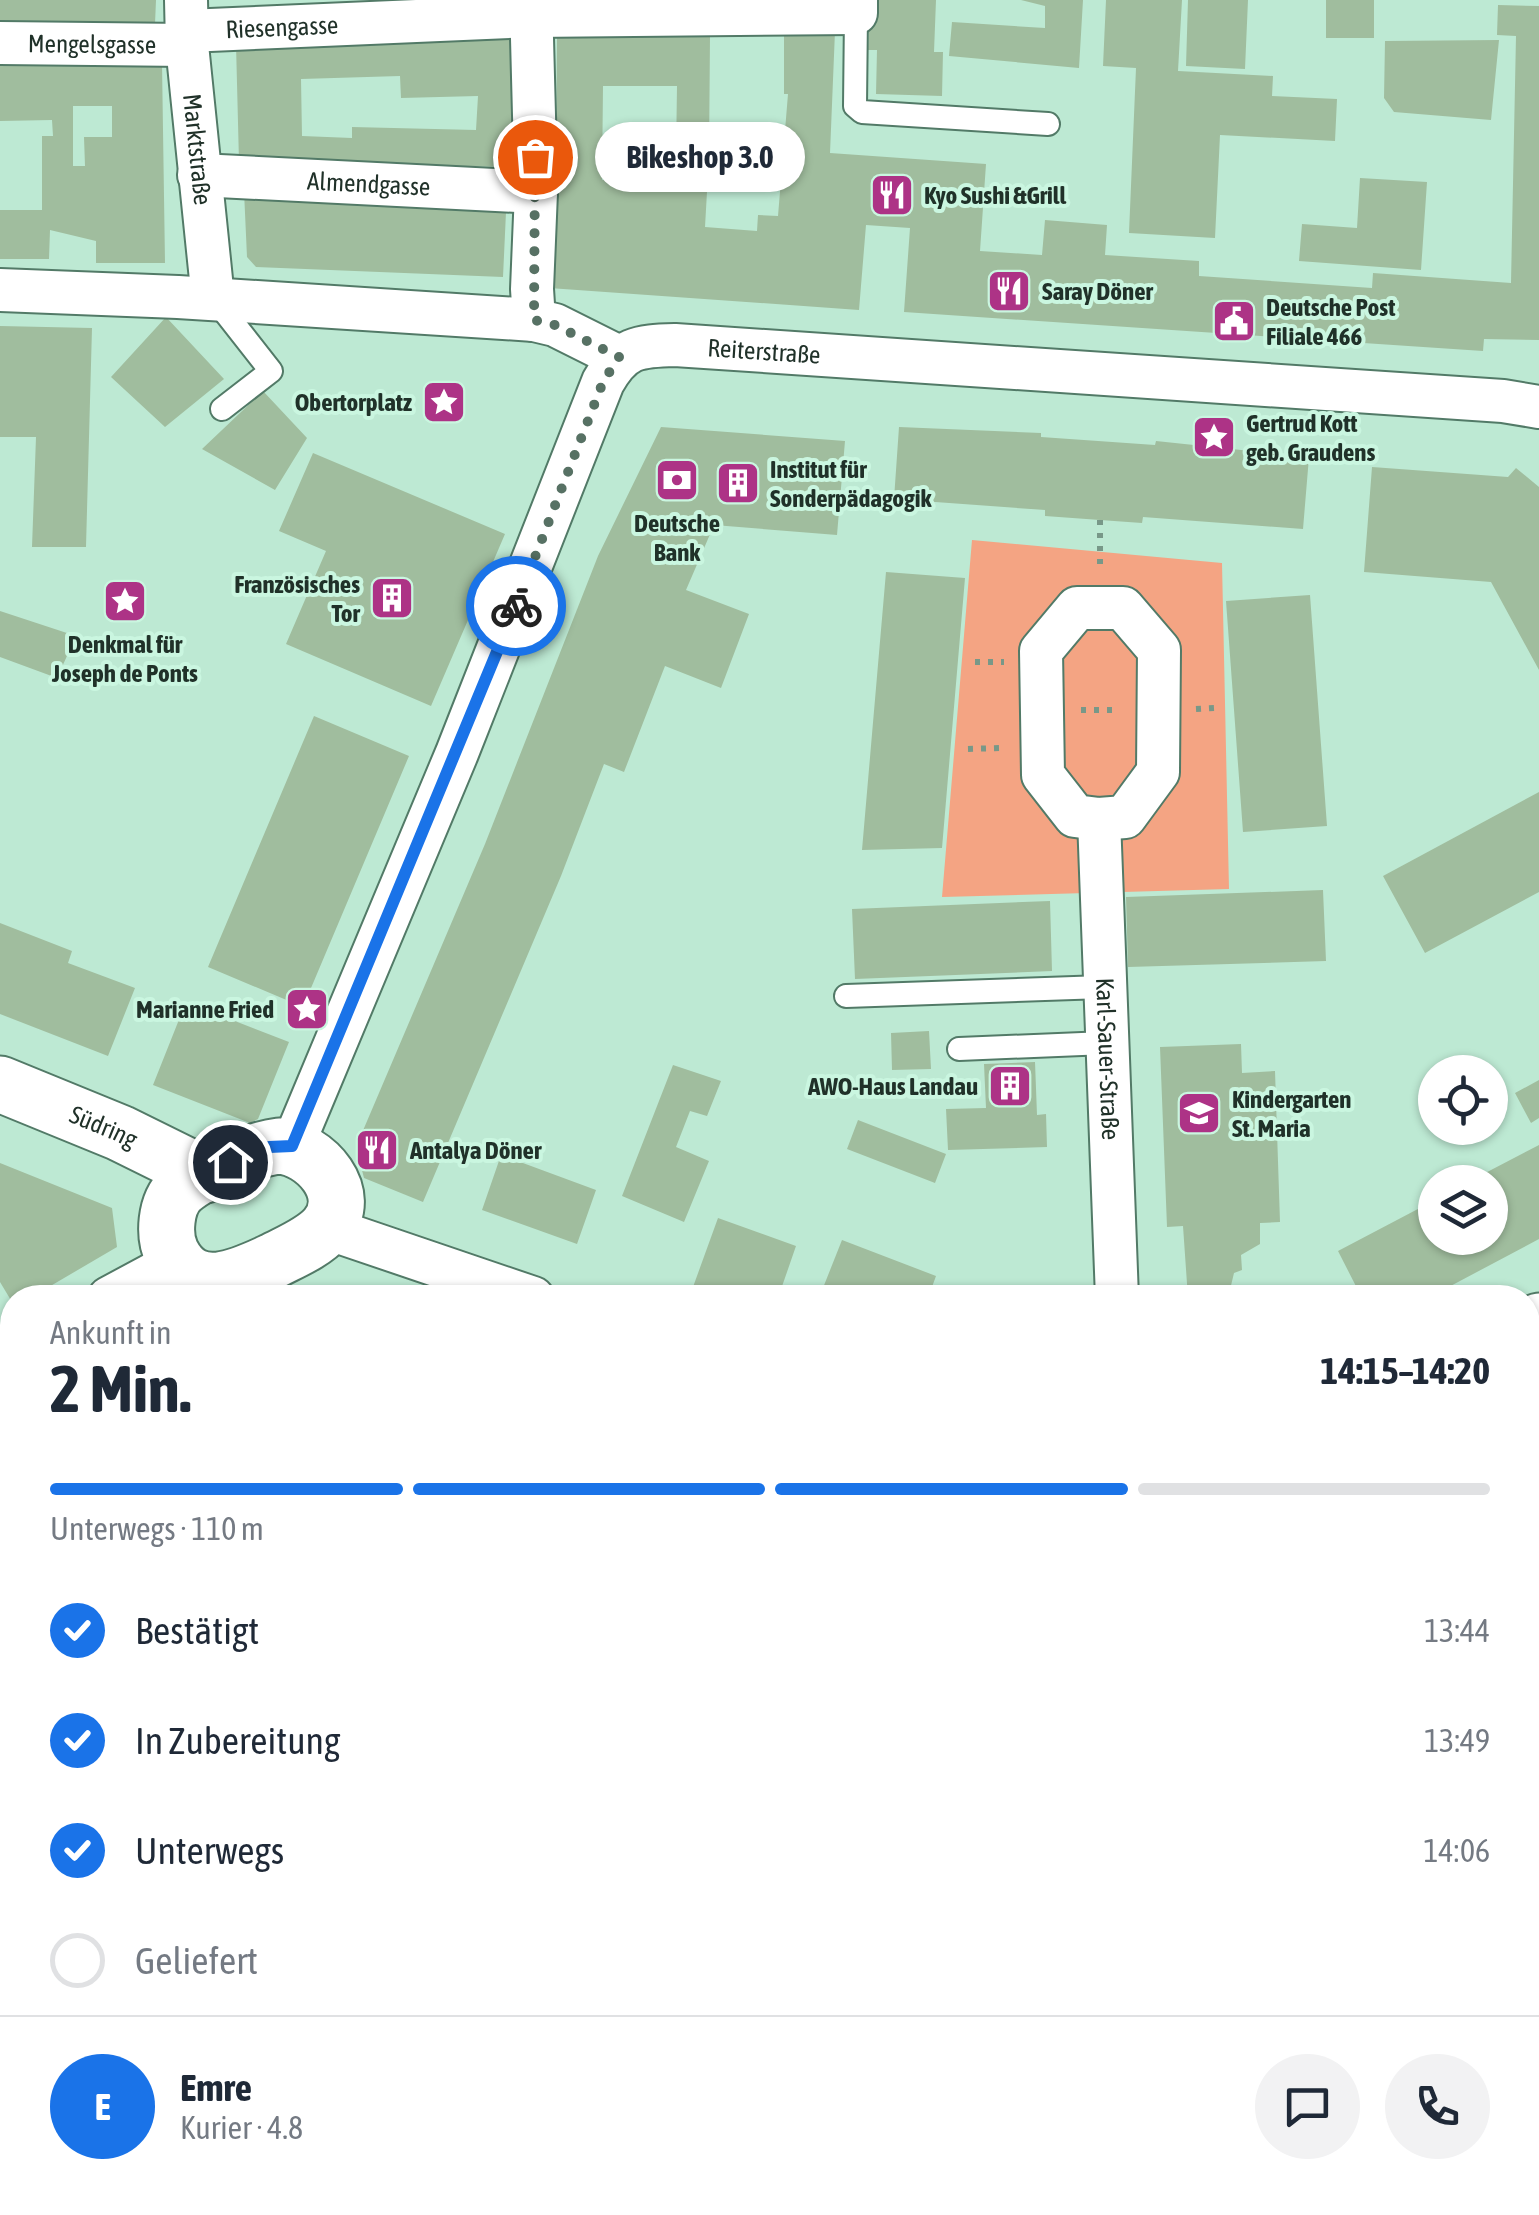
<!DOCTYPE html>
<html lang="de">
<head>
<meta charset="utf-8">
<style>
  :root { --surface:#fff; --page:#f2f2f3; --text:#1f2937; --muted:#747a83; --line:#e0e1e3; --accent:#1a73e8 }
  body { margin:0; font-family:"Asap Condensed",sans-serif; background:var(--page); color:var(--text); height:100vh; display:flex; flex-direction:column; font-size:38px; white-space:nowrap }
  * { box-sizing:border-box; margin:0 }
  p { font-size:32px; color:var(--muted) }
  .icon { flex:none; width:55px; height:55px; fill:none; stroke:currentColor; stroke-width:2; stroke-linecap:round; stroke-linejoin:round }
  .map { position:relative; flex:1; overflow:hidden }
  .drawer { position:absolute; left:0px; top:1285px; width:1540px; height:930px; display:flex; flex-direction:column; background:var(--surface); border-radius:40px 40px 0 0; box-shadow:0 2px 8px #0004 }
  .drawer>* { flex:none }
  .buttons { position:absolute; left:1418px; top:1055px; display:grid; gap:20px }
  .buttons a { display:grid; place-items:center; width:90px; height:90px; border-radius:50%; background:var(--surface); box-shadow:0 2px 8px #0004; font-size:50px }
  .pin { position:absolute; display:grid; place-items:center; width:85px; height:85px; color:#fff; margin:-42px; border:5px solid #fff; border-radius:50%; box-shadow:0 2px 10px #0007 }
  .courier { position:absolute; display:grid; place-items:center; width:100px; height:100px; margin:-50px; border:8px solid #1a73e8; border-radius:50%; background:#fff; color:#222; box-shadow:0 2px 12px #0007 }
  .bubble { position:absolute; height:70px; border-radius:35px; background:var(--surface); box-shadow:0 2px 8px #0004; font-size:32px; font-weight:700; line-height:70px; text-align:center }
  .head em { font-style:normal; font-weight:700 }
  .head div { display:flex; flex-direction:column-reverse }
  .head { display:flex; align-items:center; justify-content:space-between; height:170px; padding:0 50px }
  h1 { font-size:65px; font-weight:700; line-height:75px }
  .bar { display:grid; grid-template-columns:repeat(4,1fr); gap:15px 10px; align-content:center; height:120px; padding:0 50px }
  .bar i { height:12px; border-radius:8px; background:var(--line) }
  .bar .on { background:var(--accent) }
  .bar p { grid-column:span 4 }
  .line { display:flex; align-items:center; gap:25px; padding:0 50px; border-top:2px solid var(--line) }
  .line div { flex:1 }
  .round { display:grid; place-items:center; flex:none; width:105px; height:105px; border-radius:52px; background:var(--page) }
  ol { padding:0 50px; list-style:none }
  li { display:flex; align-items:center; gap:30px; height:110px }
  li p { margin-inline-start:auto }
  li .icon { padding:10px; border-radius:50%; background:var(--accent); color:#fff; stroke-width:4 }
  li:last-child { color:var(--muted) }
  li i { width:55px; height:55px; border:5px solid var(--line); border-radius:50% }
  .map>svg:first-child { display:block }
</style>
</head>
<body>
<div class="map">
<svg width="1539" height="2215" viewBox="0 0 1539 2215">
  <rect width="100%" height="100%" fill="#bde9d3"/>
  <!-- green -->
  <path fill="#f4a483" d="M972,540L1222,563L1229,889L942,897Z
    M1539,1377V1508L1528,1513V1383Z
    M0,1880L12,1902V2202L313,2203L289,2215H0Z"/>
  <!-- building -->
  <path fill="#a0bd9e" fill-rule="evenodd" d="M0,0H156L155,24H0Z
    M870,0H936L934,52H943L942,96L876,94L877,50H868Z
    M1021,0H1083L1079,68L949,56L952,22L1045,28V6Z
    M1106,0H1182L1178,71L1273,76L1272,96L1337,99L1335,141L1220,135L1215,238L1129,233L1136,68L1103,66Z
    M1188,0H1248L1245,69L1186,66Z
    M1326,0H1374V38H1326Z
    M1498,5L1539,6V340L1484,339L1483,351L904,312L910,228L866,225L859,310L549,288L556,177L557,35L710,36L709,155H676L677,86H603L602,180L665,184L666,171L708,174L705,227L757,231L758,215L778,216L788,94H784V30L835,31L830,153L986,164L980,251L1042,255L1045,220L1107,225L1105,255L1199,261V276L1372,288L1373,273L1511,283L1516,36L1497,35Z
    M511,35L512,167L239,162L236,44ZM400,76L401,98L478,96L476,130L352,127V138L302,136L301,79Z
    M1499,40L1491,120L1394,112L1384,98L1385,41Z
    M162,63L165,263H96V241L50,230L49,259H0V210H42V136H53L52,120L0,121V64ZM73,106H112V137H84L85,166H73Z
    M1360,178L1427,182L1421,270L1299,261L1302,224L1357,228Z
    M244,191L408,198L407,208L506,212L503,277L256,267L247,257Z
    M166,317L224,379L165,427L111,377Z
    M0,326L92,328L86,547H32L36,437H0Z
    M263,391L307,438L275,490L202,449Z
    M661,427L845,441L837,535L714,525L686,590L749,614L721,688L665,666L624,772L604,764L561,876L423,1202L364,1178L356,1147L485,844L598,556Z
    M899,427L1041,433V437L1155,445L1156,441L1309,457L1303,529L1143,517L1142,523L1100,520L1045,516V510L894,499Z
    M313,453L505,534L431,706L286,644L326,551L279,531Z
    M1372,467L1508,477L1516,468L1539,487V670L1491,582L1364,572Z
    M886,572L965,578L942,848L862,850Z
    M1310,595L1327,826L1243,832L1226,601Z
    M0,611L76,636L57,678L0,657Z
    M314,716L409,756L303,1007L208,967Z
    M1539,792V892L1425,953L1383,876Z
    M1323,890L1326,961L1128,967L1126,897Z
    M1050,901L1052,971L855,979L852,909Z
    M0,923L72,951L68,963L135,988L108,1056L0,1014Z
    M186,1002L289,1042L258,1119L250,1123L153,1085Z
    M929,1031L931,1069L892,1070L891,1033Z
    M1241,1044L1242,1073L1275,1071L1280,1222L1260,1223V1244L1241,1255L1242,1270L1234,1273L1228,1298H1188L1183,1226L1167,1227L1160,1047Z
    M1035,1062L1037,1115L1046,1114L1047,1147L948,1150L946,1109L986,1108L984,1064Z
    M673,1065L721,1081L707,1116L690,1111L676,1147L709,1161L684,1222L622,1196Z
    M1539,1080V1118L1531,1123L1515,1093Z
    M858,1120L946,1154L935,1183L847,1149Z
    M1539,1145V1239L1428,1298H1362L1338,1251L1435,1200V1238H1490V1182H1468Z
    M501,1155L596,1190L577,1244L482,1210Z
    M0,1163L112,1208L117,1247L30,1298H12V1302L0,1282Z
    M718,1218L796,1246L778,1298H722L693,1287Z
    M842,1240L936,1276L928,1298H819Z
    M1294,1286L1300,1298H1271Z
    M1539,1508V1683L1530,1687L1534,1695L1528,1698V1513Z
    M12,1628V1737L0,1743V1635Z
    M1532,2161L1535,2167L1539,2165V2215H1508L1502,2202H1528V2164Z
    M920,2202H946L953,2215H927Z
    M972,2202H1016L992,2215H979Z
    M1229,2202H1375L1350,2215H1206Z
    M1432,2202H1461L1465,2210L1456,2215H1408Z"/>
  <g fill="none" stroke-linecap="round" stroke-linejoin="round">
    <!-- lane casing -->
    <g stroke="#527a67" stroke-width="26">
      <path id="lane" d="M856,13L855,106L862,112L1048,124
        M216,301L271,371L222,409
        M846,996L1103,987
        M959,1049L1106,1043"/>
    </g>
    <!-- street casing -->
    <g stroke="#527a67" stroke-width="46">
      <g id="street">
        <path id="s1" d="M186,0L187,45L213,299"/>
        <path d="M531,0L536,192L532,289L534,320"/>
        <path id="s2" d="M187,31L531,16L856,13V0"/>
        <path id="s3" d="M0,43L187,45"/>
        <path id="s4" d="M199,175L536,192"/>
        <path d="M0,290L178,297L534,320L555,325L619,357"/>
        <path d="M1077,608H1123L1159,650L1158,772L1125,817L1099,819L1075,816L1043,775L1041,651Z"/>
        <path id="s5" d="M1099,819L1117,1298"/>
        <path id="s6" d="M292,1147L457,753L603,382C623,347 637,346 675,345L1503,401L1539,407"/>
        <path d="M327,1228L533,1298"/>
        <path d="M109,1298L176,1262"/>
        <path d="M0,1354L12,1347"/>
        <path d="M1528,1995L1539,2018"/>
        <path d="M1079,2215L1103,2202"/>
      </g>
    </g>
    <!-- secondary casing -->
    <g stroke="#527a67" stroke-width="59">
      <g id="secondary">
        <path id="s7" d="M0,1084L120,1133L205,1175"/>
        <path d="M279,1146C315,1148 356,1194 326,1228C313,1243 290,1252 273,1261C239,1277 195,1298 172,1254C163,1236 165,1204 181,1189C201,1172 253,1149 279,1146Z"/>
        <path d="M1528,1327L1539,1321"/>
        <path d="M615,2202L619,2215"/>
        <path d="M380,2215L406,2202"/>
      </g>
    </g>
    <!-- path -->
    <path stroke="#789888" stroke-width="6" stroke-dasharray="5 8" stroke-linecap="butt" d="M1100,520V571
      M975,662H1004
      M1196,709L1214,708
      M1081,710H1118
      M968,749L1001,748
      M1528,1727L1539,1720
      M0,1944L12,1953
      M78,2215L79,2202
      M281,2215L302,2202"/>
    <!-- lane -->
    <use href="#lane" stroke="#fff" stroke-width="22"/>
    <!-- street -->
    <use href="#street" stroke="#fff" stroke-width="42"/>
    <!-- secondary -->
    <use href="#secondary" stroke="#fff" stroke-width="55"/>
  </g>
  <g fill="none" stroke-linecap="round" stroke-linejoin="round">
    <!-- done -->
    <path stroke="#577164" stroke-width="10" stroke-dasharray="0 18" d="M516,606L603,382L619,357L555,325L534,320L535,157"/>
    <!-- route -->
    <path stroke="#1a73e8" stroke-width="12" d="M230,1162L269,1147L292,1146L516,606"/>
  </g>
  <!-- icons -->
  <defs>
    <g id="restaurant-square" transform="scale(2.25)"><rect x="-9" y="-9" width="18" height="18" rx="4" fill="#ad3386" stroke="#caf6e0"/><path d="M-5-6h1v4h1v-4h1v4h1v-4h1v5L-1.5 .5V6h-2V.5L-5-1ZM5-6V6H3V1.5H1.5Q1.5-4 5-6Z" fill="#fff"/></g>
    <g id="civic-square" transform="scale(2.25)"><rect x="-9" y="-9" width="18" height="18" rx="4" fill="#ad3386" stroke="#caf6e0"/><path d="M-.6-6.5H3V-4.5H.6V-3L4-1V1h2V6H-6V1h2V-1L-.6-3ZM-1.2 2.5V6h2.4V2.5Z" fill="#fff"/></g>
    <g id="sight-square" transform="scale(2.25)"><rect x="-9" y="-9" width="18" height="18" rx="4" fill="#ad3386" stroke="#caf6e0"/><path d="M0-6L1.8-2.2L6-1.7L2.9 1.2L3.7 5.4L0 3.3L-3.7 5.4L-2.9 1.2L-6-1.7L-1.8-2.2Z" fill="#fff"/></g>
    <g id="bank-square" transform="scale(2.25)"><rect x="-9" y="-9" width="18" height="18" rx="4" fill="#ad3386" stroke="#caf6e0"/><path d="M-6-4H6V4H-6ZM0-2.3a2.3 2.3 0 1 0 0 4.6a2.3 2.3 0 1 0 0-4.6Z" fill="#fff"/></g>
    <g id="building-square" transform="scale(2.25)"><rect x="-9" y="-9" width="18" height="18" rx="4" fill="#ad3386" stroke="#caf6e0"/><path d="M-4-6H4V6H1V3H-1V6H-4ZM-2.5-4.3h1.7v1.8h-1.7ZM.8-4.3h1.7v1.8H.8ZM-2.5-1h1.7V.8h-1.7ZM.8-1h1.7V.8H.8Z" fill="#fff"/></g>
    <g id="school-square" transform="scale(2.25)"><rect x="-9" y="-9" width="18" height="18" rx="4" fill="#ad3386" stroke="#caf6e0"/><path d="M0-5L7-2L0 1L-7-2ZM-4 1L0 2.5L4 1V4Q0 6-4 4Z" fill="#fff"/></g>
  </defs>
  <g fill-rule="evenodd">
    <use href="#restaurant-square" x="892" y="195"/>
    <use href="#restaurant-square" x="1009" y="291"/>
    <use href="#civic-square" x="1234" y="321"/>
    <use href="#sight-square" x="444" y="402"/>
    <use href="#sight-square" x="1214" y="437"/>
    <use href="#bank-square" x="677" y="480"/>
    <use href="#building-square" x="738" y="483"/>
    <use href="#building-square" x="392" y="598"/>
    <use href="#sight-square" x="125" y="601"/>
    <use href="#sight-square" x="307" y="1009"/>
    <use href="#building-square" x="1010" y="1086"/>
    <use href="#school-square" x="1199" y="1113"/>
    <use href="#restaurant-square" x="377" y="1150"/>
  </g>
  <g text-anchor="middle" dominant-baseline="central" stroke-width="8" stroke-linejoin="round" paint-order="stroke">
    <!-- street labels -->
    <g font-size="25" fill="#203129" stroke="#caf6e0">
      <text stroke="none"><textPath href="#s2" startOffset="95">Riesengasse</textPath></text>
      <text stroke="none"><textPath href="#s3" startOffset="92">Mengelsgasse</textPath></text>
      <text stroke="none"><textPath href="#s1" startOffset="150">Marktstraße</textPath></text>
      <text stroke="none"><textPath href="#s4" startOffset="170">Almendgasse</textPath></text>
      <text stroke="none"><textPath href="#s6" startOffset="1002">Reiterstraße</textPath></text>
      <text stroke="none"><textPath href="#s5" startOffset="240">Karl-Sauer-Straße</textPath></text>
      <text stroke="none"><textPath href="#s7" startOffset="112">Südring</textPath></text>
    </g>
    <!-- poi labels -->
    <g font-size="25" font-weight="bold" fill="#203129" stroke="#caf6e0" text-anchor="start">
      <text x="924" y="195">Kyo Sushi &amp;Grill</text>
      <text x="1042" y="291">Saray Döner</text>
      <text x="1266" y="307">Deutsche Post<tspan x="1266" dy="29">Filiale 466</tspan></text>
      <text x="412" y="402" text-anchor="end">Obertorplatz</text>
      <text x="1246" y="423">Gertrud Kott<tspan x="1246" dy="29">geb. Graudens</tspan></text>
      <text x="770" y="469">Institut für<tspan x="770" dy="29">Sonderpädagogik</tspan></text>
      <text x="677" y="523" text-anchor="middle">Deutsche<tspan x="677" dy="29">Bank</tspan></text>
      <text x="360" y="584" text-anchor="end">Französisches<tspan x="360" dy="29">Tor</tspan></text>
      <text x="125" y="644" text-anchor="middle">Denkmal für<tspan x="125" dy="29">Joseph de Ponts</tspan></text>
      <text x="274" y="1009" text-anchor="end">Marianne Fried</text>
      <text x="978" y="1086" text-anchor="end">AWO-Haus Landau</text>
      <text x="1232" y="1099">Kindergarten<tspan x="1232" dy="29">St. Maria</tspan></text>
      <text x="410" y="1150">Antalya Döner</text>
    </g>
  </g>
</svg>
<div class="buttons">
<a><svg class="icon" aria-label="locate" viewBox="0 0 24 24"><circle cx="12" cy="12" r="6"/><path d="M12 2v4M12 18v4M2 12h4M18 12h4"/></svg></a>
<a><svg class="icon" aria-label="layers" viewBox="0 0 24 24"><path d="M12 4l9 5-9 5-9-5zM3 14l9 5 9-5"/></svg></a>
</div>
<div class="pin" style="left:535px;top:157px;background:#ea580c"><svg class="icon" aria-label="bag" viewBox="0 0 24 24"><path d="M5 8h14l-1 12H6zM9 8a3 3 0 0 1 6 0"/></svg></div>
<div class="pin" style="left:230px;top:1162px;background:#1f2937"><svg class="icon" aria-label="home" viewBox="0 0 24 24"><path d="M3 11l9-7 9 7M6 9v11h12V9"/></svg></div>
<div class="courier" style="left:516px;top:606px"><svg class="icon" aria-label="bike" viewBox="0 0 24 24"><circle cx="6" cy="16" r="4"/><circle cx="18" cy="16" r="4"/><path d="M6 16l4-8h5l3 8M10 8l3 8H6M13 5h3"/></svg></div>
<div class="bubble" style="left:595px;top:122px;width:210px">Bikeshop 3.0</div>
<section class="drawer">
<div class="head"><div><h1>2 Min.</h1><p>Ankunft in</p></div><em>14:15–14:20</em></div>
<div class="bar"><i class="on"></i><i class="on"></i><i class="on"></i><i></i><p>Unterwegs · 110 m</p></div>
<ol>
<li><svg class="icon" aria-label="check" viewBox="0 0 24 24"><path d="M5 12l5 5 9-10"/></svg>Bestätigt<p>13:44</p></li>
<li><svg class="icon" aria-label="check" viewBox="0 0 24 24"><path d="M5 12l5 5 9-10"/></svg>In Zubereitung<p>13:49</p></li>
<li><svg class="icon" aria-label="check" viewBox="0 0 24 24"><path d="M5 12l5 5 9-10"/></svg>Unterwegs<p>14:06</p></li>
<li><i></i>Geliefert</li>
</ol>
<div class="line" style="height:180px"><b class="round" style="background:var(--accent);color:#fff">E</b><div><b>Emre</b><p>Kurier · 4.8</p></div><a class="round"><svg class="icon" aria-label="chat" viewBox="0 0 24 24"><path d="M4 5h16v11H9l-5 4z"/></svg></a><a class="round"><svg class="icon" aria-label="phone" viewBox="0 0 24 24"><path d="M5 4h4l2 5-3 2q2 4 5 5l2-3 5 2v4C11 20 4 13 5 4z"/></svg></a></div>
</section>
</div>
</body>
</html>
